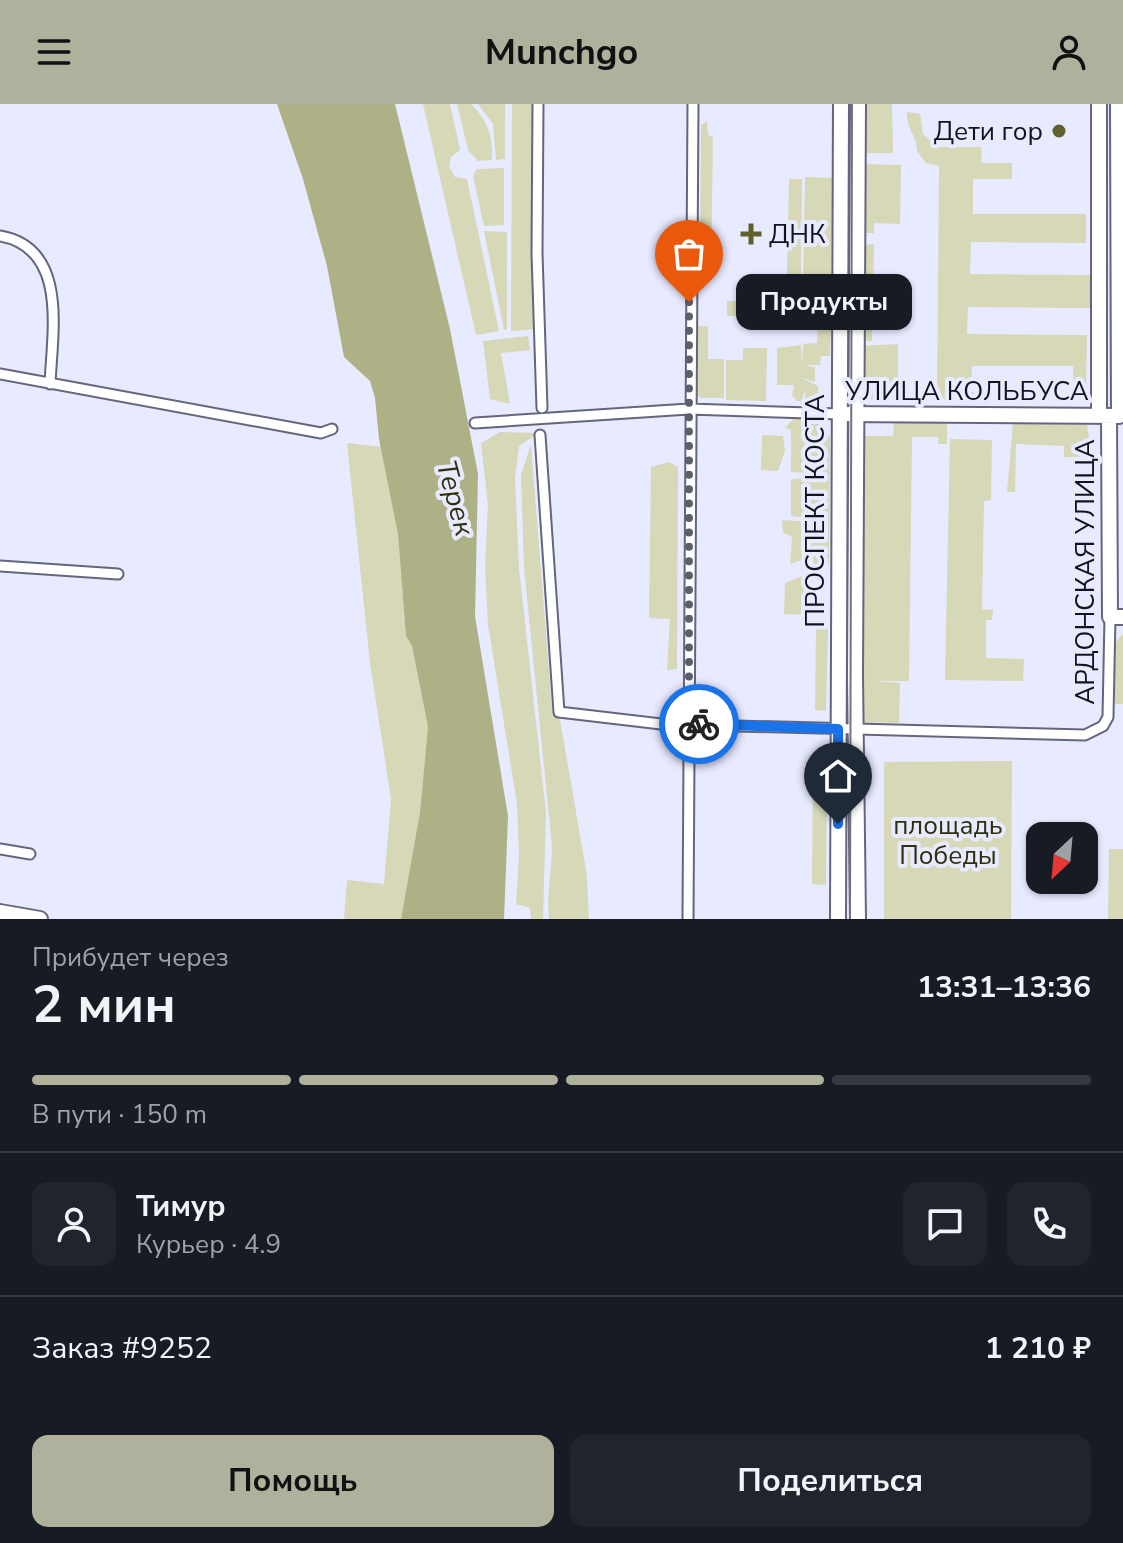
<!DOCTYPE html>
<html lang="ru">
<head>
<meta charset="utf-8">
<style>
  :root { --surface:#171b24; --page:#20242c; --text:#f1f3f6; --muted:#9ea1a6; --line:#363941; --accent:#afb19c }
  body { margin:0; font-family:"Nunito Sans",sans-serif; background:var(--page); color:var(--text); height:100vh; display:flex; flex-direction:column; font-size:30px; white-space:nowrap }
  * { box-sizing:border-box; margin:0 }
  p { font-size:26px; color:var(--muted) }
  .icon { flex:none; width:44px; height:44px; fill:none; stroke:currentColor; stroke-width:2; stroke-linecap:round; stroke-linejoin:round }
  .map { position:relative; height:815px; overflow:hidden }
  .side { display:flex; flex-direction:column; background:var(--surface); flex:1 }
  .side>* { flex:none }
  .needle { width:52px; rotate:206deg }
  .fabs { position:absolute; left:1026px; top:718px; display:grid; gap:16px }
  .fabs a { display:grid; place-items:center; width:72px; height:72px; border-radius:16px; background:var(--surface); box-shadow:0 2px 6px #0004; font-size:40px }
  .pin { position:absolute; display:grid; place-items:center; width:68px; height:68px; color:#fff; margin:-82px -34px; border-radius:50% 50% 50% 0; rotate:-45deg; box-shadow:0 0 8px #0007 }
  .pin .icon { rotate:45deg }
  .courier { position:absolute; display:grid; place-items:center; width:80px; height:80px; margin:-40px; border:6px solid #1a73e8; border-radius:50%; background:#fff; color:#222; box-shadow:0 2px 10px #0007 }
  .bubble { position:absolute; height:56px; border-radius:16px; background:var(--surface); box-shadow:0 2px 6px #0004; font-size:26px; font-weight:700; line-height:56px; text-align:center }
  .overview em { font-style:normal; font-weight:700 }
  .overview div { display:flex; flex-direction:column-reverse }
  .overview { display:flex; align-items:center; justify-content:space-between; height:136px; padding:0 32px }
  h1 { font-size:52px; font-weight:700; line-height:60px }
  .bar { display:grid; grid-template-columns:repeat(4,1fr); gap:12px 8px; align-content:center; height:96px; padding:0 32px }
  .bar i { height:10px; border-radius:6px; background:var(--line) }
  .bar .active { background:var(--accent) }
  .bar p { grid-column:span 4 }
  .line { display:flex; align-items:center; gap:20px; padding:0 32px; border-top:2px solid var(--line) }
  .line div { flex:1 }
  .round { display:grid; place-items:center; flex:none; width:84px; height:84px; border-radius:16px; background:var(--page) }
  .button { display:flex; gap:16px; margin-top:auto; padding:16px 32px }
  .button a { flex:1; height:92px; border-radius:16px; background:var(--accent); color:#111; font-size:32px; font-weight:700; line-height:92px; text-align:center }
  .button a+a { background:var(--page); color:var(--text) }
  header { display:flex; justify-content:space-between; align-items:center; height:104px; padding:0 32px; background:var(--accent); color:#111; font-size:36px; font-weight:700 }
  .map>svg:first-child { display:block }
</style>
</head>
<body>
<header><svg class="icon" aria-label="menu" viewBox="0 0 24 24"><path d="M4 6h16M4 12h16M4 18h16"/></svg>Munchgo<svg class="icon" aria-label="person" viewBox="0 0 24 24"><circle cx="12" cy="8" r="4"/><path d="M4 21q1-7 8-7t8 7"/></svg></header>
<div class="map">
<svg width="1123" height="815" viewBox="0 0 1123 815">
  <rect width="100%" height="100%" fill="#e8eaff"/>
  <!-- green -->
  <path fill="#d6d8b8" d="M423,0H450L460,46L451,53L449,62L455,73L467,75L499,227L476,231Z
    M457,0H471C488,16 493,33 492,56L478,57L468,46Z
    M478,0H505V55L496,56L493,20Z
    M512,0H534L535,225L511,227Z
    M863,0H892L893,49H861Z
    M907,8L920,10L923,30L938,43H981L982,59H1012V75H973V110H1086V139L971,138L970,170L1091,171V204L968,203L967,230L1087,231L1086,284H1074L1073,262H972L971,288L975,289L976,295H937L939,62L926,59L917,47C918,34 906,24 907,8Z
    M707,17L708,31L713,33L711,163L700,161L701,21Z
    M862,60L901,61L900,120L874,119V129H861Z
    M504,64V121L484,122L473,72L477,65Z
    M805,73L833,74L831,174H803Z
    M789,75H802L801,171H787Z
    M484,127L507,128V225L504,226Z
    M874,140L872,237H860V141Z
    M792,184L825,185V193L832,194L830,252H821L820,261H804L815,263V278L800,273L818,282L819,295L815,302L804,298L806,285L801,297H797L792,291L794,281H777V244L801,241L802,260L803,240L817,239L818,194H813V225L792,224Z
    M738,186H750V212H727V197H738Z
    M694,204H698V222H708V255H724V294H701L694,288Z
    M528,232L530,246L501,249L510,300L490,295L483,237Z
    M898,240V295H859V242Z
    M743,244H767L766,297L726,296V256H743Z
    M796,312L805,317V351L809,355L805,365L812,355L807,350L806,327L811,313H818L830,334L829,461L814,465L813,452L790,460L792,432L783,429L782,416L812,418L815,404L809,400L806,378L814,373L806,365V369L791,368V326L785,324Z
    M894,318H947V340H938V333H912L909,577H873L900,579L899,619L857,618L862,577L864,332H893Z
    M1013,319L1087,321L1093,354L1064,353V342L1016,340L1015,388H1007Z
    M500,328L539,329L519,342L515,375L519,464L546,709L543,815H531L530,804L516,800L519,751L517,700L488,521L485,464L488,401L481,339Z
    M762,331L783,332L785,347L778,367L761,366Z
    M950,335L992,336L991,396L984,397L982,505L993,506L992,516H986V554L1024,555L1023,577L945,576Z
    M347,339L382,343L398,428L406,532L412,542L428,623L420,708L401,815H344L347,776L384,780L391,695L370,559Z
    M531,340L552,606L560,615L587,772L589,815H549C546,791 552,766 552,742L524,463L521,371Z
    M669,358L678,363L677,565L667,566L670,515L649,514L651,363Z
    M808,374L805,377L806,400L813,405L811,414L791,412V375Z
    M812,468L811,511L784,510L785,479Z
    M816,524H828L826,607L815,606Z
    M1123,530V600H1111C1112,580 1106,543 1123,530Z
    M813,649H827L826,781L812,780Z
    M1012,657L1011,815H884V658Z
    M1109,745H1123V815H1108Z"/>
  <!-- water -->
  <path fill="#aeb085" d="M277,0H395L450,225L478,370L475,512L508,712L504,815H401L420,708L428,623L412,542L406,532L398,430L379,335L375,294L370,277L344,253L327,162L303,75Z"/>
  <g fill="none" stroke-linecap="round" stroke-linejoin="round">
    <!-- street casing -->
    <g stroke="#64667d" stroke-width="13">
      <path id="street" d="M538,0L537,149L542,304
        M0,132C69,144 52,229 50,280
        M0,270L321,329L332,325
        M475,319L689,305L839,310
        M540,331L559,608L661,620L1085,631L1103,622L1108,613L1110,513
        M0,462L118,470
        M0,745L30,750
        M688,815L693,0"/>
    </g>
    <!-- secondary casing -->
    <g stroke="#64667d" stroke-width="18">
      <path id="secondary" d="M839,310L1119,312L1118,0
        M1099,312V0
        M1109,312L1110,513H1123
        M0,808L40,815"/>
    </g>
    <!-- primary casing -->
    <g stroke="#64667d" stroke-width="18">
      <path id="primary" d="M838,815L841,0
        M858,815L855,572L858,0"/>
    </g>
    <!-- street -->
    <use href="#street" stroke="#fff" stroke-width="9"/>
    <!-- secondary -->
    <use href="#secondary" stroke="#fff" stroke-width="14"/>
    <!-- primary -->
    <use href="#primary" stroke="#fff" stroke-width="14"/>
    <!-- tram -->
    <path stroke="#717381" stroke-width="2" d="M850,815L852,0"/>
  </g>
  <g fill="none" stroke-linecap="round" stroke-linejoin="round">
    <!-- done -->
    <path stroke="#5d5e6b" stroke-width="8" stroke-dasharray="0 14.4" d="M689,198V620H699"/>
    <!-- route -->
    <path stroke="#1a73e8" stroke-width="10" d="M699,620L838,625V720"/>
  </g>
  <!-- markers -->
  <g fill="#5f602d" stroke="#e8eaff" stroke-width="3">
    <circle cx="1059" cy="27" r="8"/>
    <path d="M747 118h8v8h8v8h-8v8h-8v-8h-8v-8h8z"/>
  </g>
  <g text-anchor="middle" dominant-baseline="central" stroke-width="8" stroke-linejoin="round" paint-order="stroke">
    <!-- poi labels -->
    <g font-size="26" fill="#12131c" stroke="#e8eaff" text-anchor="end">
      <text x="1043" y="27">Дети гор</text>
      <text x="769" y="130" text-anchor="start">ДНК</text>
    </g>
    <!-- street labels -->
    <g font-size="26" fill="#12131c" stroke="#e8eaff">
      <text x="967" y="287">УЛИЦА КОЛЬБУСА</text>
      <text transform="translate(815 407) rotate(-90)">ПРОСПЕКТ КОСТА</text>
      <text transform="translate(1085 468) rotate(-90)">АРДОНСКАЯ УЛИЦА</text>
    </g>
    <!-- park labels -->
    <g font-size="26" fill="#2e2e0b" stroke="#e8eaff">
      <text x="948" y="721">площадь<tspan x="948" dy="30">Победы</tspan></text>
    </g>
    <!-- water labels -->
    <g font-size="28" font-style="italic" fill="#31310e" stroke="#e8eaff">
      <text transform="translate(455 394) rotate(75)">Терек</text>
    </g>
  </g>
</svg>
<div class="fabs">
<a><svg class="needle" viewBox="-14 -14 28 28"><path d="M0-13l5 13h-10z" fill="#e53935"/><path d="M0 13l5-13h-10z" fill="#9ea1a6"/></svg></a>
</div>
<div class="pin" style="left:689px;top:198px;background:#ea580c"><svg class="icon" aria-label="bag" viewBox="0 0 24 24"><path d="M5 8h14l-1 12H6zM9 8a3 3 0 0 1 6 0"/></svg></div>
<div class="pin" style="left:838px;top:720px;background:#1f2937"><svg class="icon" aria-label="home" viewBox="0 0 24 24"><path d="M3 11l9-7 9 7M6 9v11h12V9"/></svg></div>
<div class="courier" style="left:699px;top:620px"><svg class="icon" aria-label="bike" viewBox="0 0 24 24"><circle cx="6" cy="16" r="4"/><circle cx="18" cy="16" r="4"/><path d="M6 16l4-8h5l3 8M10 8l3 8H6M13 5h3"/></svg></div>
<div class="bubble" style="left:736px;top:170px;width:176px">Продукты</div>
</div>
<section class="side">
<div class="overview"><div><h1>2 мин</h1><p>Прибудет через</p></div><em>13:31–13:36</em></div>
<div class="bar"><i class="active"></i><i class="active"></i><i class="active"></i><i></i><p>В пути · 150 m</p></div>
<div class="line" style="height:144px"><a class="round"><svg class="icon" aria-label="person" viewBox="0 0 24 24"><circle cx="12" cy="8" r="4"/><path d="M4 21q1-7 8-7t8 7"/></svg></a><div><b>Тимур</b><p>Курьер · 4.9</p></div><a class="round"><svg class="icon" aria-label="chat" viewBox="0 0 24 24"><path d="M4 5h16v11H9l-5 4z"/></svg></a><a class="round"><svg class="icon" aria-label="phone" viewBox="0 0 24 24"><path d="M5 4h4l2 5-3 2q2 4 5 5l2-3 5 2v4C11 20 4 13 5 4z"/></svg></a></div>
<div class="line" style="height:104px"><div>Заказ #9252</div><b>1 210 ₽</b></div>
<div class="button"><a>Помощь</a><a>Поделиться</a></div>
</section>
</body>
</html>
